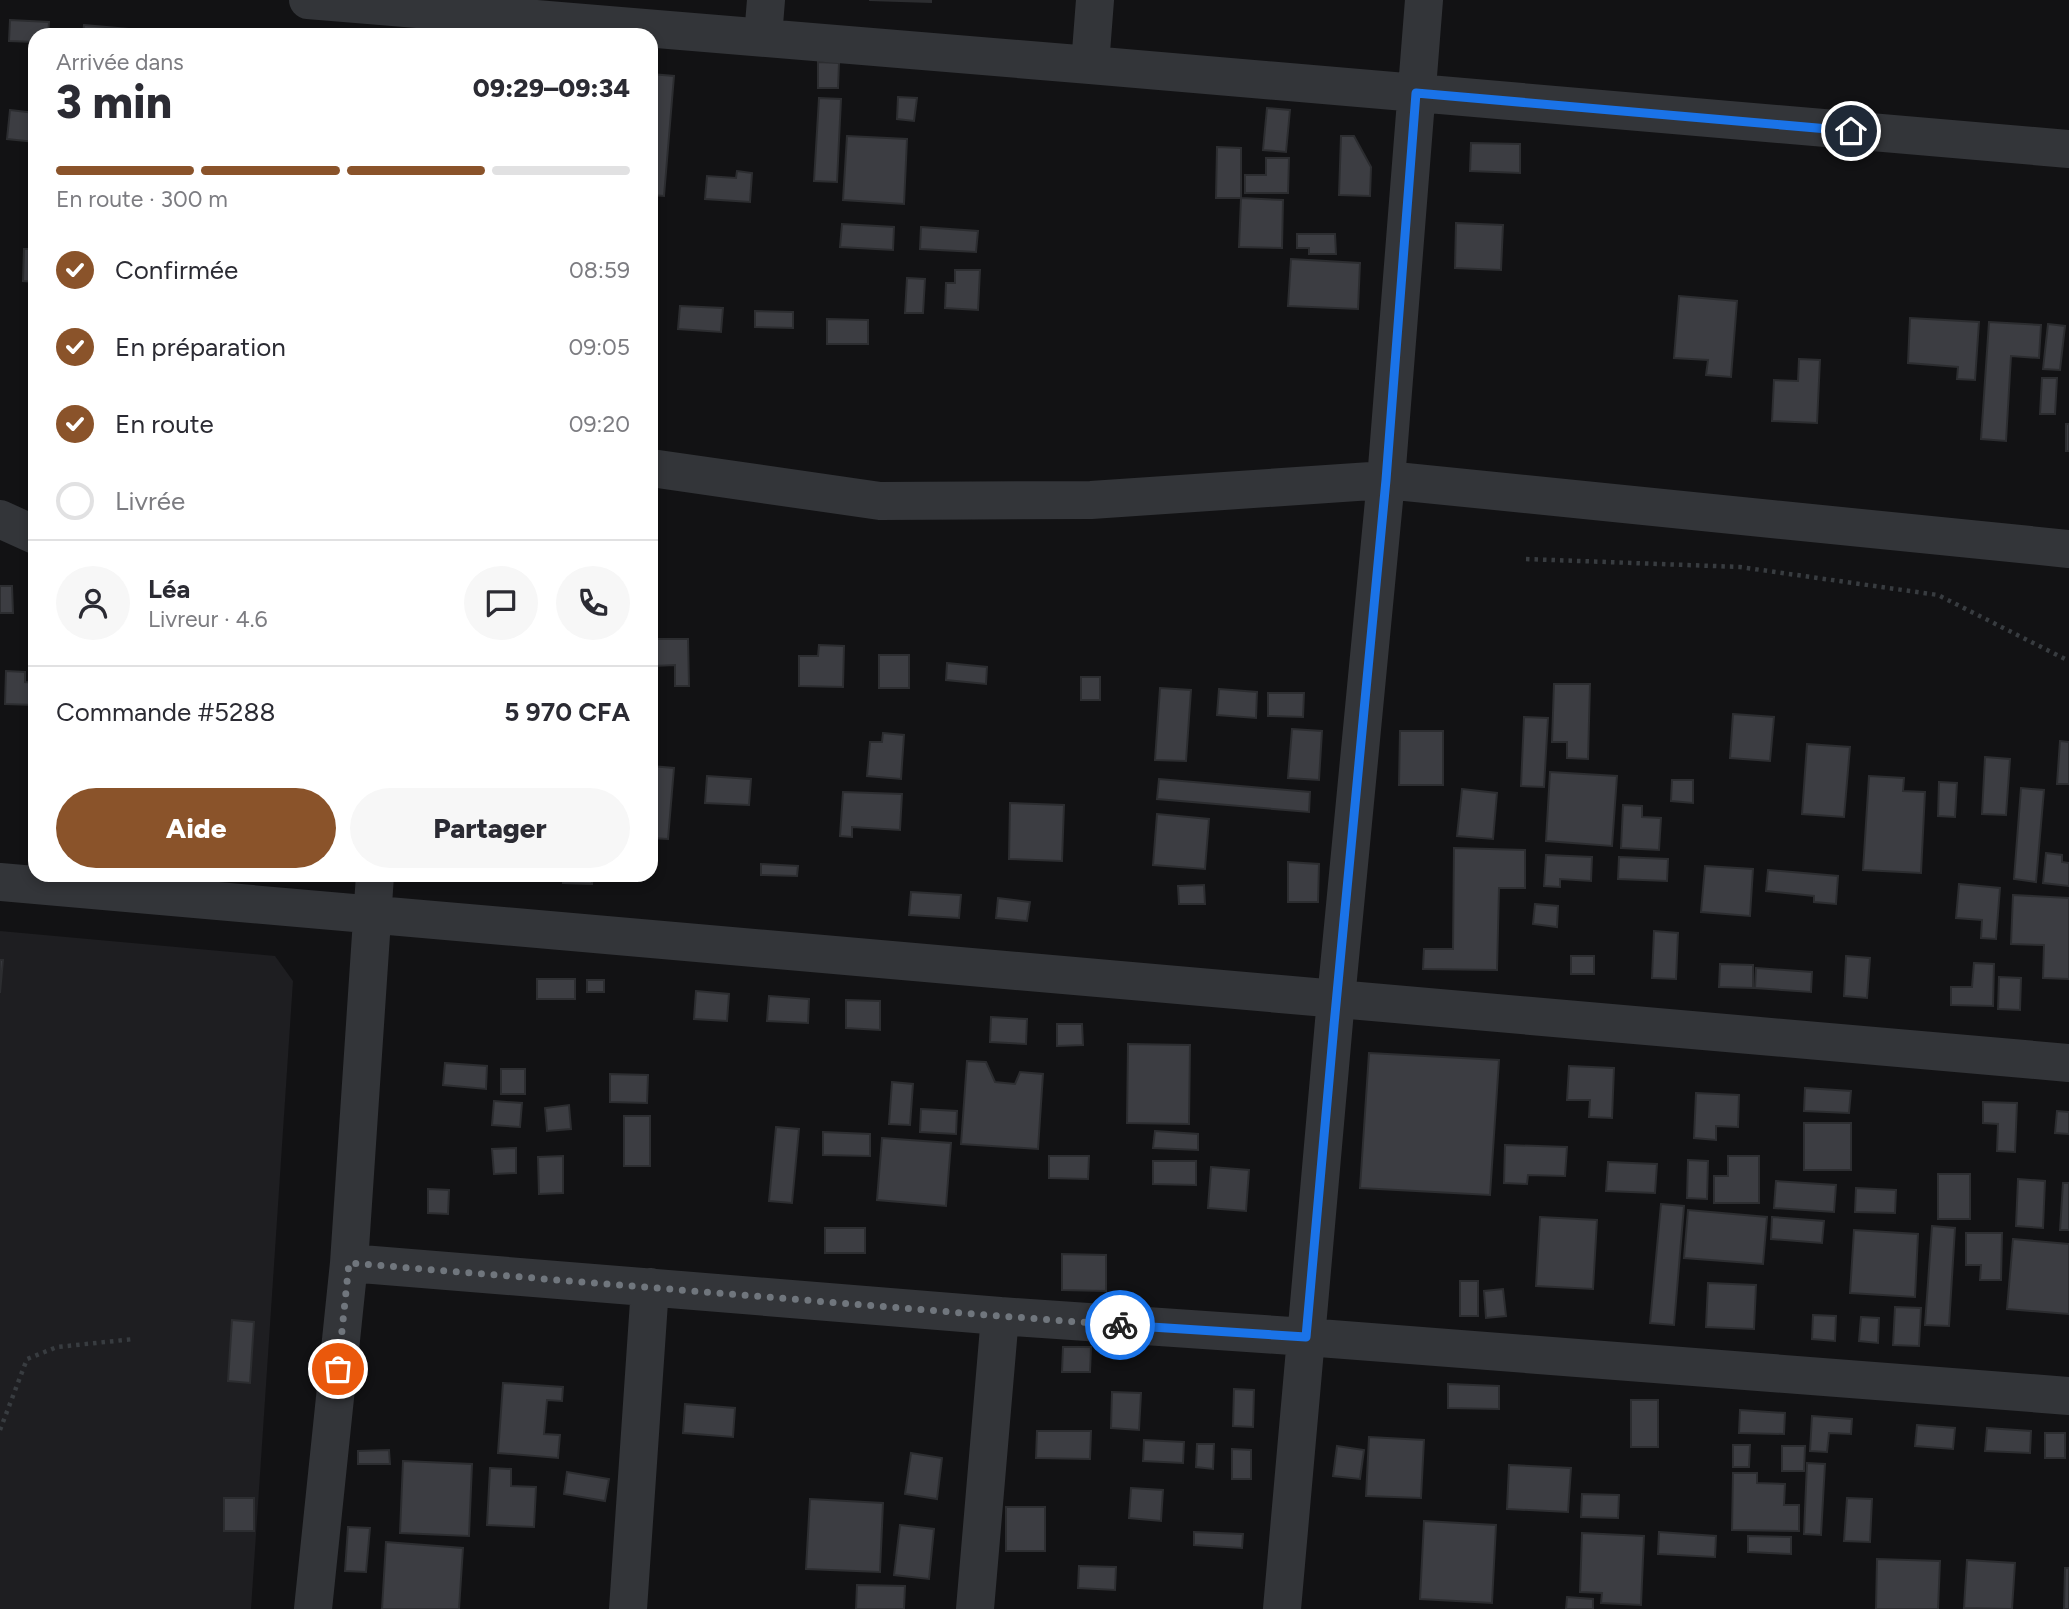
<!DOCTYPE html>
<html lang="fr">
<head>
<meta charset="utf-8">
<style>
  :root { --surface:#fff; --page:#f7f7f7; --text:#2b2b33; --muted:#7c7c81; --line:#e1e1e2; --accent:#8a532a }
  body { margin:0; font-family:Figtree,sans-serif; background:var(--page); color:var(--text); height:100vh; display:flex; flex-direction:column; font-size:26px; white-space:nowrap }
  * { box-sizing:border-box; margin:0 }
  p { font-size:23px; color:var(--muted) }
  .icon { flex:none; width:38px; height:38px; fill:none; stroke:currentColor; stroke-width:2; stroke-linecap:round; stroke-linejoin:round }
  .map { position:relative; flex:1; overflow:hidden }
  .panel { position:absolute; left:28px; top:28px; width:630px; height:854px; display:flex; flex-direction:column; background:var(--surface); border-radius:21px; box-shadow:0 4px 10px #0003 }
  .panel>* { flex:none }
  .pin { position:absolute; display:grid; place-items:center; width:60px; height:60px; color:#fff; margin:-30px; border:4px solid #fff; border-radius:50%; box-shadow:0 2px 7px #0007 }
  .courier { position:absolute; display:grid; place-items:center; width:70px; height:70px; margin:-35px; border:5px solid #1a73e8; border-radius:50%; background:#fff; color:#222; box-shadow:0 2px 9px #0007 }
  .overview em { font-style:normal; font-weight:800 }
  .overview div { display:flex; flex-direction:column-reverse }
  .overview { display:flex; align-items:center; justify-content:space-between; height:119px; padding:0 28px }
  h1 { font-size:46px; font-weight:800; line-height:52px }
  .bar { display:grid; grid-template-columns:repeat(4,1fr); gap:10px 7px; align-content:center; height:84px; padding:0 28px }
  .bar i { height:9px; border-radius:5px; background:var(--line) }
  .bar .selected { background:var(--accent) }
  .bar p { grid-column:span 4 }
  .line { display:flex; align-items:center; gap:18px; padding:0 28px; border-top:2px solid var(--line) }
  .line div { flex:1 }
  .round { display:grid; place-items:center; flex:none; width:74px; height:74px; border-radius:37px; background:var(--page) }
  ol { padding:0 28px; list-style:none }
  li { display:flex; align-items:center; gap:21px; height:77px }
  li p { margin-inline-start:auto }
  li .icon { padding:7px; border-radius:50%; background:var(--accent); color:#fff; stroke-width:4 }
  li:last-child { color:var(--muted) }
  li i { width:38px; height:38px; border:4px solid var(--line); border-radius:50% }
  .primary-button { display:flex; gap:14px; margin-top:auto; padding:14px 28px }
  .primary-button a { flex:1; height:80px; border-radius:42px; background:var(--accent); color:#fff; font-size:28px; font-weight:800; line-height:80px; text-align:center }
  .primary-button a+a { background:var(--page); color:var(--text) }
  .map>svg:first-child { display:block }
</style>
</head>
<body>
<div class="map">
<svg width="2069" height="1609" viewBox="0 0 2069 1609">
  <rect width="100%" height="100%" fill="#121214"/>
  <!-- built -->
  <path fill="#1e1e21" d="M0,931L275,956L293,981L251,1609H0Z"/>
  <!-- building -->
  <path fill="#3c3d42" stroke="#2c2d30" stroke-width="2" d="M869,0H931V2Z
    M10,20L49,22L48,35H35V42L9,41Z
    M84,25L128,29L127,35H83Z
    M818,62L839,63L838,88H818Z
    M651,74L674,76L664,196L651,195Z
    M898,97L917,98L914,121L897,119Z
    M819,98L841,99L837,182L814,181Z
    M1267,108L1290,110L1286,152L1263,150Z
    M10,110L35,113V142L7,139Z
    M847,136L907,139L904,204L843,200Z
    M1341,136H1354L1371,167L1370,196L1339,195Z
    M1471,143L1520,144V173L1470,171Z
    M1217,147L1241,148V198H1216Z
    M1266,158H1289L1288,193H1245V175H1266Z
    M737,171L752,173L750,202L705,199L707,176L736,178Z
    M1241,198L1283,200L1282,248L1239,247Z
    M1456,223L1503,225L1501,270L1455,268Z
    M842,224L894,227L893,250L840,247Z
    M921,227L978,231L976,252L920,249Z
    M1297,234H1335L1336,254H1309V248H1297Z
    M24,249H35V282L23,281Z
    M1291,259L1360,263L1358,309L1288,306Z
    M955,270H980L978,310L945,308L946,283H955Z
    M907,278L925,279L923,313H905Z
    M1679,296L1737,301L1731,377L1706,375L1708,360L1674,358Z
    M680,306L723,308L721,332L678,329Z
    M755,311L793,312V328L755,327Z
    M1910,318L1979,322L1975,380L1957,379L1958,367L1908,363Z
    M827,319L868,320V344H827Z
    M1989,322L2041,325L2039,358L2011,356L2006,441L1981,439Z
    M2048,324L2065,326L2060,370L2043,369Z
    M1799,359L1820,360L1817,423L1772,421L1774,380L1798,381Z
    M2042,378H2057L2055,414H2040Z
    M2066,424H2069V451H2066Z
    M33,572H35V605H33Z
    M0,586H12L13,613H0Z
    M654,639H688L689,686H675V665L654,666Z
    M819,645L844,646L843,687L799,686V656H818Z
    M879,655H909V688H879Z
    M947,663L987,667L986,684L946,680Z
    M6,671L25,672V682L35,683V705L5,704Z
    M1081,677H1100V700H1081Z
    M1554,684H1590L1588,759L1567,758V742H1552Z
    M1160,688L1191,690L1186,761L1155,760Z
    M1219,689L1257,692L1256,718L1217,715Z
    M1268,693H1304L1303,717L1268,716Z
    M1733,714L1774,717L1770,761L1730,758Z
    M1524,717L1548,718L1544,787L1521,786Z
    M1292,729L1322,731L1319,780L1288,778Z
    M1400,731H1443V785H1399Z
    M883,733L904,735L901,779L867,776L870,742H882Z
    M2060,741L2069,742V784H2057Z
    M1807,744L1850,747L1844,817L1802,814Z
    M1985,757L2010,759L2006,815L1982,814Z
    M651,766L674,768L668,839L651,838Z
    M1550,772L1617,776L1612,846L1546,841Z
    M707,776L751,779L749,805L705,803Z
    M1869,776L1904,778L1903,791L1925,792L1921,873L1863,870Z
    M1159,779L1310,792L1309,812L1157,799Z
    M1672,780H1693V803L1671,801Z
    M1939,782L1957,783L1955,817L1938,816Z
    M2021,788L2044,790L2036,882L2014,879Z
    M1462,789L1497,793L1493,839L1457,836Z
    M843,792L902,794L900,830L852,827V837L840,836Z
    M1010,803L1064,805L1062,861L1009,859Z
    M1623,805L1642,806V817L1661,818L1659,850L1621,848Z
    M1157,814L1209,819L1205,869L1153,865Z
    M1454,848L1525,850V888H1499L1497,970L1423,969L1424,949H1453Z
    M2046,853L2062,855V862L2069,863V886L2043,883Z
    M1546,855L1592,857L1591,881L1560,879V887L1544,886Z
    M1619,857L1668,859L1667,881L1618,879Z
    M1288,862L1319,864L1318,902H1288Z
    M761,864L798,866L797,876L761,875Z
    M1705,866L1753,869L1750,916L1701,912Z
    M1768,870L1838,876L1836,904L1814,902V896L1766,891Z
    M563,875H593L592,884L563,883Z
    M1959,884L2000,888L1996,939L1981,938L1982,920L1956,918Z
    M1204,885L1205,904H1179L1178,886Z
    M911,892L961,895L959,918L909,915Z
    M2013,895L2069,898V979L2043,978L2044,945L2011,944Z
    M998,898L1030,902L1027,921L996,918Z
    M1535,904L1558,906L1557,927L1533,924Z
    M1654,931L1678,933L1676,979L1652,978Z
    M1571,956H1594V974H1571Z
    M1846,956L1870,958L1867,998L1844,996Z
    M0,960H3L0,993Z
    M1974,963L1994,964L1993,1006L1951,1005V987H1972Z
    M1720,964L1753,965V988L1719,987Z
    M1756,968L1812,972L1811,992L1755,988Z
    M1999,977L2021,978L2020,1010L1998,1009Z
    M537,979H575V999H537Z
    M587,980H604V992H587Z
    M696,991L729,994L727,1021L694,1019Z
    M769,996L809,999L808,1023L767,1021Z
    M846,1000L880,1001V1030L846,1028Z
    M991,1017L1027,1019L1026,1044L990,1042Z
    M1057,1024H1082L1083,1045L1057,1046Z
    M1128,1044L1190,1045L1189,1124L1127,1123Z
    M1369,1053L1499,1060L1490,1195L1360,1188Z
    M967,1061L986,1062L995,1082L1015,1084L1020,1072L1043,1074L1038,1149L961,1144Z
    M445,1063L487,1066L486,1089L443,1085Z
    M1569,1066L1614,1068L1612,1118L1589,1117L1590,1100H1567Z
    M501,1069H525V1094H501Z
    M610,1074L648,1075L647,1103L610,1102Z
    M892,1082L913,1084L910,1125L889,1124Z
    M1805,1088L1851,1091L1849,1113L1804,1111Z
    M1696,1093L1739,1095L1738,1127L1716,1126V1140L1694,1138Z
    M494,1101L522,1103L520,1127L492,1125Z
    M1983,1102L2017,1103L2015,1152L1997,1151L1998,1124L1983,1123Z
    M569,1105L571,1129L547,1131L545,1108Z
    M921,1109L957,1111L956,1134L920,1132Z
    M2057,1111L2069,1112V1134L2055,1133Z
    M624,1116H650V1166H624Z
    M1804,1123H1851V1170H1804Z
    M776,1127L799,1129L792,1203L769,1201Z
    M1155,1131L1198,1134V1150L1153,1148Z
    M823,1132L870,1134V1156L823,1155Z
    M882,1138L951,1143L946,1206L877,1200Z
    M1505,1145L1567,1147L1565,1176L1528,1175L1527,1184L1504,1183Z
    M516,1148V1173L494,1174L492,1149Z
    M563,1156V1193L539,1194L538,1157Z
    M1049,1156H1089L1088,1179L1049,1178Z
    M1728,1156H1759V1203H1714V1176H1728Z
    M1688,1160L1708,1161L1707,1199L1687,1198Z
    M1153,1161H1196V1185L1153,1184Z
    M1608,1162L1657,1164L1655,1193L1606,1191Z
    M1211,1167L1249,1170L1246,1211L1208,1208Z
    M1938,1174H1970V1219H1938Z
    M2018,1179L2045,1181L2043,1228L2016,1226Z
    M1776,1181L1836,1185L1834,1212L1774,1208Z
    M2063,1183H2069V1230H2060Z
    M1856,1188L1896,1190L1895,1213L1855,1212Z
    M428,1189L449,1190L448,1214L428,1213Z
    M1661,1204L1684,1206L1674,1325L1650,1323Z
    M1688,1210L1767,1217L1763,1264L1684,1258Z
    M1540,1217L1597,1220L1593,1289L1536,1286Z
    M1772,1217L1824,1221L1822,1243L1771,1239Z
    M1932,1226L1955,1228L1949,1326L1925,1325Z
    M825,1228H865V1253H825Z
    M1854,1230L1918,1234L1915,1297L1850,1293Z
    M1966,1233H2002L2001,1280H1980L1981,1265H1966Z
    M2013,1239L2069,1244V1314L2007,1309Z
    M1062,1254L1106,1255V1291L1062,1290Z
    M1460,1281H1478V1316H1460Z
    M1708,1283L1756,1285L1754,1329L1706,1327Z
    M1503,1289L1506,1316L1486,1318L1484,1291Z
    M1895,1307L1921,1308L1919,1346L1893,1345Z
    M1813,1315L1836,1316L1835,1341L1812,1339Z
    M1861,1317L1879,1318L1878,1343L1859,1341Z
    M232,1320L254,1322L250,1383L228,1381Z
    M1063,1347H1091L1090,1372H1062Z
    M503,1383L563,1387L562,1401L547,1400L544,1434L560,1435L558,1458L498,1453Z
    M1448,1384L1499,1386V1409L1448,1408Z
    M1234,1389L1254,1390L1253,1427L1233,1426Z
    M1112,1392L1141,1393L1139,1430L1111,1428Z
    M1631,1400H1658V1447H1631Z
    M685,1404L735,1408L733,1437L683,1433Z
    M1740,1410L1785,1413L1784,1434L1739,1433Z
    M1812,1416L1852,1419L1851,1434L1829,1433L1827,1452L1810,1451Z
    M1917,1425L1955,1428L1953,1449L1915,1446Z
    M1987,1428L2031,1431L2030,1453L1985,1451Z
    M1037,1431H1091L1090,1459L1036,1458Z
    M2045,1433H2065V1458H2045Z
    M1369,1437L1424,1440L1421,1498L1366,1496Z
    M1144,1440L1184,1442L1183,1463L1143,1461Z
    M1197,1444H1214L1213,1469L1196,1467Z
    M1733,1445H1750L1749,1467H1733Z
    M1337,1446L1364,1450L1360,1479L1333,1476Z
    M1782,1446H1805L1804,1471H1782Z
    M1232,1449L1251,1450V1479H1232Z
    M389,1450L390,1464H358V1451Z
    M911,1453L942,1458L937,1499L905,1494Z
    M403,1461L472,1464L469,1536L400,1533Z
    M1807,1463L1825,1464L1821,1535L1804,1534Z
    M1509,1465L1571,1468L1568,1512L1507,1509Z
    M490,1468L511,1469V1486L536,1487L534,1527L487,1525Z
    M567,1472L609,1479L605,1501L564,1494Z
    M1733,1473H1757V1483L1785,1484L1784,1505H1799V1531L1732,1530Z
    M1131,1488L1163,1490L1161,1521L1129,1518Z
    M1582,1494L1619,1495L1618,1518L1581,1517Z
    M224,1498H254V1531H224Z
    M1847,1498L1872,1499L1870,1542L1844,1541Z
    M810,1499L883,1503L880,1572L806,1569Z
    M1006,1507H1045V1551H1006Z
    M1424,1521L1496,1525L1492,1603L1420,1599Z
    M900,1525L934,1529L929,1579L894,1575Z
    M348,1527L370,1528L366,1572L345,1571Z
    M1194,1532L1243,1534L1242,1548L1194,1545Z
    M1659,1532L1716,1536L1715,1557L1658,1554Z
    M1582,1533L1644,1536L1641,1605L1601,1603L1602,1593L1580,1592Z
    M1748,1536L1791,1537V1554L1748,1552Z
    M386,1542L463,1548L459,1609H382Z
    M1877,1559L1940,1561L1938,1609H1876Z
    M1967,1560L2015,1563L2012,1609L1964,1608Z
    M1079,1566L1116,1567L1115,1590L1078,1588Z
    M2065,1568H2069V1609H2064Z
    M857,1585L905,1586L904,1609H856Z
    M1567,1597L1593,1599V1609H1566Z"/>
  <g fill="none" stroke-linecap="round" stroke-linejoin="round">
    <!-- path -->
    <path stroke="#383c40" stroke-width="4.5" stroke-dasharray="3.5 5" stroke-linecap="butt" d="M1526,559L1740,567L1938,595L2069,661
      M0,1430L27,1359L57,1347L134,1339"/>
    <!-- minor -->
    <path stroke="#333539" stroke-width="38" d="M308,0L1090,65L2069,149
      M763,37L766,0
      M1090,65L1095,0
      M651,468L880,501L1091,500L1386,480L2069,549
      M0,519L35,535
      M0,882L2069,1063
      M349,1263L1000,1316L1306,1337L2069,1396
      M313,1609L349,1263L375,875
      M628,1609L650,1287
      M975,1609L1000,1316
      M1282,1609L1336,999L1386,480L1424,0"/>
  </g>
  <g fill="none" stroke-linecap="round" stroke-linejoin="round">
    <!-- done -->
    <path stroke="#70767d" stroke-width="7" stroke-dasharray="0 12.6" d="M338,1369L349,1263L1000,1316L1120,1325"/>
    <!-- route -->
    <path stroke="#1a73e8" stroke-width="9" d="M1120,1325L1306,1337L1334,1025L1386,480L1416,93L1851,131"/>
  </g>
</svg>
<div class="pin" style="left:338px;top:1369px;background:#ea580c"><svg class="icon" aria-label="bag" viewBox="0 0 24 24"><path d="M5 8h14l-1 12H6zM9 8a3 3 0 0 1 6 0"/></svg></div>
<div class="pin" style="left:1851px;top:131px;background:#1f2937"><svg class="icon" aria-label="home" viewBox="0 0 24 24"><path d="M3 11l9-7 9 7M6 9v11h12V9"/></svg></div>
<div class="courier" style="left:1120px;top:1325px"><svg class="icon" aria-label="bike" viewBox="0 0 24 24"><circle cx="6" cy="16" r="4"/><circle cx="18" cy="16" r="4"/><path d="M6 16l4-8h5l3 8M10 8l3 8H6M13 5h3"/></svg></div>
<section class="panel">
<div class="overview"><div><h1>3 min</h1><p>Arrivée dans</p></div><em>09:29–09:34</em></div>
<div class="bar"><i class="selected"></i><i class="selected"></i><i class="selected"></i><i></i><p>En route · 300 m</p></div>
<ol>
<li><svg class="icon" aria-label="check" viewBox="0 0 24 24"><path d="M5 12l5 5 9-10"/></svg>Confirmée<p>08:59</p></li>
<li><svg class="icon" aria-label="check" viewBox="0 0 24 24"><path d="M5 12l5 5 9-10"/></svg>En préparation<p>09:05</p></li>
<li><svg class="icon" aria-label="check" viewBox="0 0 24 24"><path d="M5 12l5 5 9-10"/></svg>En route<p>09:20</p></li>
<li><i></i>Livrée</li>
</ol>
<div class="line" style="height:126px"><a class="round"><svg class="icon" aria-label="person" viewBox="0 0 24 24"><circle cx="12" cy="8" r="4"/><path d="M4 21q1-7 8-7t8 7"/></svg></a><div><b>Léa</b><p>Livreur · 4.6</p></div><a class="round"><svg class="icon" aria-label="chat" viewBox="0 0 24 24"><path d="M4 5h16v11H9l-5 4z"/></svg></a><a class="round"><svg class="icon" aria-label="phone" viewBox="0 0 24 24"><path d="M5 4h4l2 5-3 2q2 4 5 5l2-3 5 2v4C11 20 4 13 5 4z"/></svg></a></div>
<div class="line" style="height:91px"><div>Commande #5288</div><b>5 970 CFA</b></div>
<div class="primary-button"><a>Aide</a><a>Partager</a></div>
</section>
</div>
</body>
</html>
